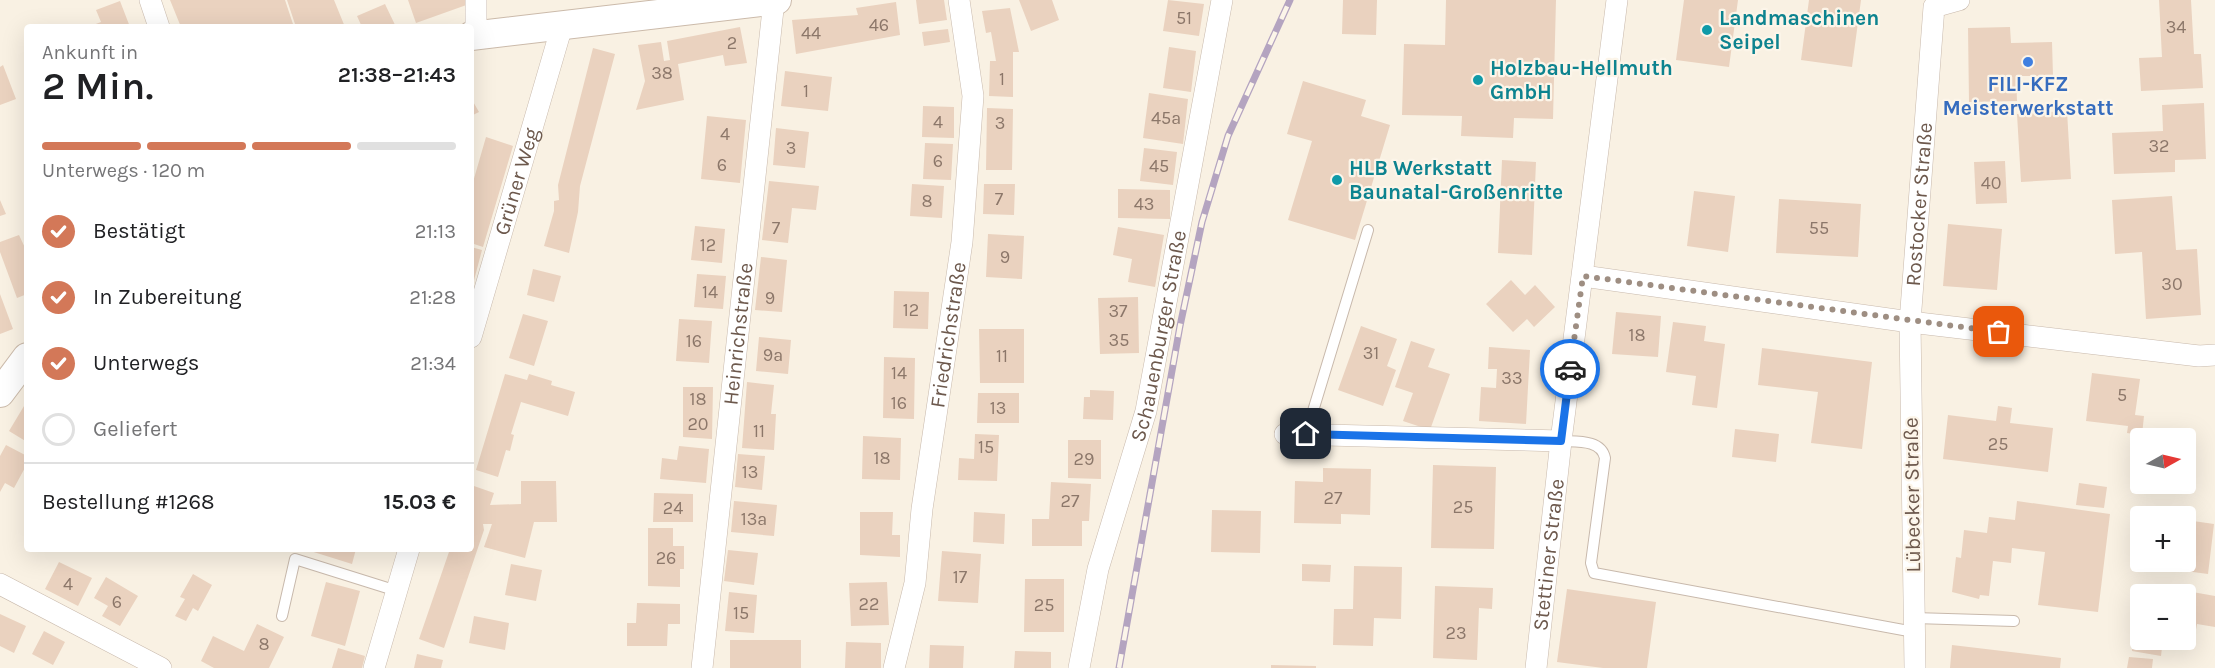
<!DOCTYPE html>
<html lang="de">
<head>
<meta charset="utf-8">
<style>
  :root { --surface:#fff; --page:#f6f6f6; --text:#202124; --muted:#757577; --line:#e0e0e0; --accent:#d37858 }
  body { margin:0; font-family:Karla,sans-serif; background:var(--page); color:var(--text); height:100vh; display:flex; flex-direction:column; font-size:22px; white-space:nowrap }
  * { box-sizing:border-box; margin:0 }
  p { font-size:20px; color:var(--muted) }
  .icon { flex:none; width:33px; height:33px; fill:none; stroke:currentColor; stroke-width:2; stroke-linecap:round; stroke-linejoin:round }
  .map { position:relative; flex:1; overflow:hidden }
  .side { position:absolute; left:24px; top:24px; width:450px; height:528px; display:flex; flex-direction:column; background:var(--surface); border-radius:6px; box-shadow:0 6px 24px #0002 }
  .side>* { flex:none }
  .needle { width:39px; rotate:82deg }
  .tools { position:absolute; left:2130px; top:428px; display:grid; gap:12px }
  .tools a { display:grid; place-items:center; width:66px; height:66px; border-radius:6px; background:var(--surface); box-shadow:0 6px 24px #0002; font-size:30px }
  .pin { position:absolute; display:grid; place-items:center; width:51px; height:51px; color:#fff; margin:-26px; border-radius:12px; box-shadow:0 3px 9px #0006 }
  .courier { position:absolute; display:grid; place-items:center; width:60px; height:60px; margin:-30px; border:4px solid #1a73e8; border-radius:50%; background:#fff; color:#222; box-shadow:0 2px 8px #0007 }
  .headline em { font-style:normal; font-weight:600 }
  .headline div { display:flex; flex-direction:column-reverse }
  .headline { display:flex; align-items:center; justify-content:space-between; height:102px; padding:0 18px }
  h1 { font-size:39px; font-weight:600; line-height:45px }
  .bar { display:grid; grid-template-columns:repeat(4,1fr); gap:9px 6px; align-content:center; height:72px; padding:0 18px }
  .bar i { height:8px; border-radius:4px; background:var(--line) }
  .bar .current { background:var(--accent) }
  .bar p { grid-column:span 4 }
  .line { display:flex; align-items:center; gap:15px; padding:0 18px; border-top:2px solid var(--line) }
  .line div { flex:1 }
  ol { padding:0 18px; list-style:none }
  li { display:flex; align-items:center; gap:18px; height:66px }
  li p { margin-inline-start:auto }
  li .icon { padding:6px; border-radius:50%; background:var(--accent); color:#fff; stroke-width:4 }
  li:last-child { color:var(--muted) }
  li i { width:33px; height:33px; border:3px solid var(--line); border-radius:50% }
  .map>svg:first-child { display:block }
</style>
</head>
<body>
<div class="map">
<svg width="2215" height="668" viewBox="0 0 2215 668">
  <rect width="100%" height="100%" fill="#f9f1e3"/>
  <!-- building -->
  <path fill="#ead2bf" d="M170,0H285L294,27H181Z
    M287,0H334L345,27H296Z
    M408,0H470L472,3L416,23Z
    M916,0H944L947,20L919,24Z
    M1019,0H1052L1059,20L1031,31Z
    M1168,0L1204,4L1199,36L1163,31Z
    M1343,0H1377L1376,35L1342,34Z
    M1446,0H1556L1553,119L1514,118L1513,138L1461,136L1462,116L1402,115L1404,44L1445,45Z
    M1684,0H1738L1729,67L1676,60Z
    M1809,0H1861L1852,67L1801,60Z
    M2159,0H2191L2194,54H2201L2203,88L2141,91L2139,58L2162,57Z
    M120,1L130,27H88L101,22L96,10Z
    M896,2L900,35L796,54L792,20L858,15L856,8Z
    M385,4L396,27H362L357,16Z
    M1010,8L1019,52H1013V97L989,96L990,61H996L991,32L986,33L982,11Z
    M740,27L747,63L725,66L723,55L678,64L684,100L636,110L645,81L638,45L661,42L664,61L670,60L667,41Z
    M2010,27L2011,43L2052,42L2053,76H2016L2017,101L1969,102L1968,28Z
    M948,29L950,42L924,46L922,32Z
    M1169,47L1196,51L1191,92L1163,88Z
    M593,48L615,54L580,186L578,212L569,253L544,246L554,211V201L559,200L558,185Z
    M3,65L16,99L0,105V67Z
    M785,71L832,77L828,111L781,106Z
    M1303,81L1366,100L1361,116L1390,125L1355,240L1288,220L1312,141L1287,134Z
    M1149,93L1188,99L1183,144L1143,138Z
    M471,98L479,112L471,116Z
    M2204,103L2206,159L2175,160V172L2114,174L2112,133L2163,131L2162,105Z
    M923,106L954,107V138L922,137Z
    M987,108L1013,109L1012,170H986Z
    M2067,111L2071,179L2021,182L2017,114Z
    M707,116L746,120L740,183L701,179Z
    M776,128L809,132L805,168L773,165Z
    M486,137L513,146L483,247L471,243V189Z
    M925,143L953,144L951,180L923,179Z
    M1144,148L1177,152L1173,185L1140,181Z
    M1502,160L1536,162L1532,255L1498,253Z
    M2005,161L2007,203L1976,204L1974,162Z
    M769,181L819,186L816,210L792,208L788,243L762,240Z
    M912,184L944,186L942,218L910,216Z
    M984,184H1015L1014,215L983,214Z
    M1118,189L1170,190V219L1118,218Z
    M1694,191L1735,196L1728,252L1687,246Z
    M2172,196L2176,250L2197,249L2201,315L2146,319L2142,252L2115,254L2112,200Z
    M1779,199L1861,204L1858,257L1776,253Z
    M0,200L6,214L0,216Z
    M1948,224L2002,229L1997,290L1943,286Z
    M695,226L725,229L722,263L691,260Z
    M1118,227L1164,235L1155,287L1128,282L1132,259L1113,255Z
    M988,234L1024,236L1022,279L986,277Z
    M19,235L27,252V294L17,298L0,252V242Z
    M471,247L482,250L473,284H471Z
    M761,257L787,260L782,312L755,310Z
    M533,269L561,276L554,302L527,295Z
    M697,274L726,276L723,309L694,307Z
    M1511,280L1525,295L1535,285L1555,307L1534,327L1527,319L1513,332L1486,304Z
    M894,291L929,292L928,329L893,328Z
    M0,294L13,329L0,334Z
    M1138,297L1139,353L1100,354L1098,298Z
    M1616,312L1661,316L1658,357L1612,354Z
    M523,314L548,321L534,366L509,358Z
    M679,319L712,321L709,363L676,361Z
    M1673,322L1706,326L1704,341L1725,344L1717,408L1692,405L1696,376L1666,372Z
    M1361,326L1397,339L1387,366L1396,370L1383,406L1338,390Z
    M979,329H1024V383H980Z
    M759,337L791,340L788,374L756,371Z
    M1411,341L1435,349L1428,367L1450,374L1430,430L1403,421L1413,393L1395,387Z
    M1489,347L1530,350L1526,424L1479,421L1481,387L1496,388L1497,369H1488Z
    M1762,348L1872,362L1862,449L1811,443L1818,392L1758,385Z
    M884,357L915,358L914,419L883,418Z
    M2092,373L2140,379L2135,415L2144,416L2142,435L2127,433L2128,426L2086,421Z
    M505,374L527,380L529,374L552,381L551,385L575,392L568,416L521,402L511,434L514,435L510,451L506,450L498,477L476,470Z
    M747,382L774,385L771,414H776L774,450L742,448Z
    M683,387H713L712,439L683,437Z
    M1090,390L1114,391L1113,420L1083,419L1084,397H1090Z
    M978,393H1019V423H977Z
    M27,401V442L9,431Z
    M1998,406L2012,408L2010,423L2053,428L2048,472L1943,459L1948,415L1996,421Z
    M1735,429L1779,434L1776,462L1732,457Z
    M975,434L999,435L997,481L958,480L959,458L974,459Z
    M863,436L901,438L900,480L862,479Z
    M1068,440H1101V479L1068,478Z
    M6,445L27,456V464L14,488L5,483L0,492V456Z
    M679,446L709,449L706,483L660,479L662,458L677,460Z
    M738,454L765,456L762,490L735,487Z
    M1433,465L1496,467L1494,549L1431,548Z
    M1323,468L1371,469L1370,515L1341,514V524L1294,523L1295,481L1323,482Z
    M521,481H556L557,522H534L525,558L484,547L492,524H483L484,530L444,648L419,639L450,549H471V485L494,493L490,505L521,504Z
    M1051,482L1091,484L1089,521H1082V546H1032V519H1049Z
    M2079,483L2107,487L2104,508L2076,505Z
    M654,493L693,494V522H653Z
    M734,501L777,505L774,536L731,532Z
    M2017,501L2110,514L2098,612L2038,605L2045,552L2012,548L2011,563L1993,561L1989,596L1980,595L1979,599L1952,592L1956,557L1961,558L1964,530L1987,533L1989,517L2015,520Z
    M1212,510L1261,511L1260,553L1211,552Z
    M860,512H893L892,535H900V557L860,555Z
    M974,512L1005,514L1004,544L973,542Z
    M2186,520L2214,524L2208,574L2141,565V561H2186Z
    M648,528H673V546H684V569H680V587L648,586Z
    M304,549H356L352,564Z
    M728,550L758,553L754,585L724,581Z
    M942,551L981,554L978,603L938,601Z
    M59,562L92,578L78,606L45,589Z
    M511,564L542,570L536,601L505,595Z
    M1302,564L1331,565L1330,582L1302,581Z
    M1354,566L1402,567L1401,619L1374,618L1373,646L1333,645L1334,609H1353Z
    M193,574L212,585L198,611L193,608L186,621L175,616L185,599L180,597Z
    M106,577L138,596L120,626L102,616L108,606L94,598Z
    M1025,579H1064V632H1024Z
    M326,582L360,591L345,646L311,636Z
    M887,582L889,625L851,626L849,583Z
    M1435,586L1493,588L1492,609L1479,608L1477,660L1433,658Z
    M2170,588L2215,596V627L2197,624L2194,641L2186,640V594H2169Z
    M1567,589L1656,602L1647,668H1603L1557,662Z
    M729,592L757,595L754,633L725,631Z
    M637,603L680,604V624H668L667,646H627V623H636Z
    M0,614L26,626L14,653L0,646Z
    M474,616L509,623L505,650L469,643Z
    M2137,621H2140V639H2163L2161,656L2132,651Z
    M257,624L284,637L269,668H214L201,661L213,636L244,651Z
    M44,631L65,642L53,665L32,654Z
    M730,640H801V668H730Z
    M846,642L881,643V668H845Z
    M930,645L964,646L963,668H929Z
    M1952,645L2061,658L2060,668H1950Z
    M338,648L365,656L362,668H332Z
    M1015,651L1051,652V668H1014Z
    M417,654L443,660L441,668H414Z
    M2129,657L2153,659L2152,668H2127Z
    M1271,665L1316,666V668H1271Z"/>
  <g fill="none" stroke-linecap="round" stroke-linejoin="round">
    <!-- lane casing -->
    <g stroke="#c8b9ac" stroke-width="12">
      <path id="lane" d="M1306,434L1368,230
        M1561,441C1576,442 1601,439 1605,458L1591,563L1594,573L1914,632
        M282,616L295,559L397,591
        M1914,618L2014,621"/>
    </g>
    <!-- street casing -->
    <g stroke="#c8b9ac" stroke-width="22">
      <g id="street">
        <path d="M150,0L159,27"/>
        <path d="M476,34V0"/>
        <path d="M1583,276L1910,322L2199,356L2215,355"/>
        <path id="s1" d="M471,337L562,26"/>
        <path d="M1285,434L1561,441"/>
        <path d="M0,584L161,668"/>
        <path d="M374,668L409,549"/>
        <path id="s2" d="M702,668L774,0"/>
        <path id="s3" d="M894,668L915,583L922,509L962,242L973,96L959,0"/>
        <path id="s4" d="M1079,668L1098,569L1146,411L1222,0"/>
        <path id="s5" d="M1536,668L1561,441L1617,0"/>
        <path id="s6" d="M1915,668L1910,322L1934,7L1959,0"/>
      </g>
    </g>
    <!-- secondary casing -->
    <g stroke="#cbbaaa" stroke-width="30">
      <path id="secondary" d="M471,36L777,0
        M0,393L27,357"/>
    </g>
    <!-- lane -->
    <use href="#lane" stroke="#fff" stroke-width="10"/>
    <!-- street -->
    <use href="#street" stroke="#fff" stroke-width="21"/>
    <!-- secondary -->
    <use href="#secondary" stroke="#fff" stroke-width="28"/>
    <!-- rail casing -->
    <g stroke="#b4a4c0" stroke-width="7">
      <path id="rail" d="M1119,668L1180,326L1202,222L1228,136L1290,0"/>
    </g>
    <!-- rail -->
    <use href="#rail" stroke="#fcf5e9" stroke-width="4.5" stroke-dasharray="14" stroke-linecap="butt"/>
  </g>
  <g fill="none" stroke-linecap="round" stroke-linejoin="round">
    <!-- done -->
    <path stroke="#9e8e82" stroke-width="6" stroke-dasharray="0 10.8" d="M1570,369L1583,276L1999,332"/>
    <!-- route -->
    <path stroke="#1a73e8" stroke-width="8" d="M1306,434L1561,441L1570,369"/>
  </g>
  <!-- markers -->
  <g fill="#0f9aa8" stroke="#fcf5e9" stroke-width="2">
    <circle cx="1707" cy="30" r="6"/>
    <circle cx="1478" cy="80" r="6"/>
    <circle cx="1337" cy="180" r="6"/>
  </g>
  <circle fill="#3f7fe0" stroke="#fcf5e9" stroke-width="2" cx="2028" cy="62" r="6"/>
  <g text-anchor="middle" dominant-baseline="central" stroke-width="4.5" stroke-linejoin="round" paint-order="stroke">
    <!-- number labels -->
    <g font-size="18" fill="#8c776a">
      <text x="1184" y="18">51</text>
      <text x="879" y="25">46</text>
      <text x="2176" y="27">34</text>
      <text x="811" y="33">44</text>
      <text x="732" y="43">2</text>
      <text x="662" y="73">38</text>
      <text x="1002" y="79">1</text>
      <text x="806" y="91">1</text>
      <text x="1166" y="118">45a</text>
      <text x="938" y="122">4</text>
      <text x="1000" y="123">3</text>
      <text x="725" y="134">4</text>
      <text x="2159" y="146">32</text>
      <text x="791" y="148">3</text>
      <text x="938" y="161">6</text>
      <text x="722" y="165">6</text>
      <text x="1159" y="166">45</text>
      <text x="1991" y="183">40</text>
      <text x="999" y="199">7</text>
      <text x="927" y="201">8</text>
      <text x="1144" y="204">43</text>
      <text x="776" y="228">7</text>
      <text x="1819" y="228">55</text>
      <text x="708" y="245">12</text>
      <text x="1005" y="257">9</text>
      <text x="2172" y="284">30</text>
      <text x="710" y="292">14</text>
      <text x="770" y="298">9</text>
      <text x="911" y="310">12</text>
      <text x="1118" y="311">37</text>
      <text x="1637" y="335">18</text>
      <text x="1119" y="340">35</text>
      <text x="694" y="341">16</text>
      <text x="1371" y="353">31</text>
      <text x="773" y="355">9a</text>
      <text x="1002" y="356">11</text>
      <text x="899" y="373">14</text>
      <text x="1512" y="378">33</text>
      <text x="2122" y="395">5</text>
      <text x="698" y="399">18</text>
      <text x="899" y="403">16</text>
      <text x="998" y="408">13</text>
      <text x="698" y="424">20</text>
      <text x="759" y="431">11</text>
      <text x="1998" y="444">25</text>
      <text x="986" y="447">15</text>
      <text x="882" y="458">18</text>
      <text x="1084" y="459">29</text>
      <text x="750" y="472">13</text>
      <text x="1333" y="498">27</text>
      <text x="1070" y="501">27</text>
      <text x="1463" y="507">25</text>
      <text x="673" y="508">24</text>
      <text x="754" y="519">13a</text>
      <text x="666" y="558">26</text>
      <text x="960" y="577">17</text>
      <text x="68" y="584">4</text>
      <text x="117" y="602">6</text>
      <text x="869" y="604">22</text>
      <text x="1044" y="605">25</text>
      <text x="741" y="613">15</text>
      <text x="1456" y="633">23</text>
      <text x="264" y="644">8</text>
    </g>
    <!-- culture labels -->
    <g font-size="21" font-weight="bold" fill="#0d838f" stroke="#fcf5e9" text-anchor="start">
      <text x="1719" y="18">Landmaschinen<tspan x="1719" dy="24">Seipel</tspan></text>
      <text x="1490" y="68">Holzbau-Hellmuth<tspan x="1490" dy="24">GmbH</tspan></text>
      <text x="1349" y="168">HLB Werkstatt<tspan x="1349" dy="24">Baunatal-Großenritte</tspan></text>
    </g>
    <!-- shop labels -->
    <g font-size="21" font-weight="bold" fill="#366cbe" stroke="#fcf5e9">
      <text x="2028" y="84">FILI-KFZ<tspan x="2028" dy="24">Meisterwerkstatt</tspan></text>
    </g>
    <!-- street labels -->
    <g font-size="21" fill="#6d594d" stroke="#fcf5e9">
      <text stroke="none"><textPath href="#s1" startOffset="162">Grüner Weg</textPath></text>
      <text stroke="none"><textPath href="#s6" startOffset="464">Rostocker Straße</textPath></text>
      <text stroke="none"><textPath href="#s2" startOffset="336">Heinrichstraße</textPath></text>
      <text stroke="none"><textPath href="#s3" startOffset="338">Friedrichstraße</textPath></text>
      <text stroke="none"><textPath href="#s4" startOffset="342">Schauenburger Straße</textPath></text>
      <text transform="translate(1912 495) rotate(-91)">Lübecker Straße</text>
      <text stroke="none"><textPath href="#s5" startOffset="114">Stettiner Straße</textPath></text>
    </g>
  </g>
</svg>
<div class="tools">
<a><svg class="needle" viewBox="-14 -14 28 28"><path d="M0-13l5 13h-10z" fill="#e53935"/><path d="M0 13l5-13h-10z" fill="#757577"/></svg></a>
<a>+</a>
<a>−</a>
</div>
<div class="pin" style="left:1999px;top:332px;background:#ea580c"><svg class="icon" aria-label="bag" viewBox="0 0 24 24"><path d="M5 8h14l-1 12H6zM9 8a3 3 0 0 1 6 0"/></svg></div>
<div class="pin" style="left:1306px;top:434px;background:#1f2937"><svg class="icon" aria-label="home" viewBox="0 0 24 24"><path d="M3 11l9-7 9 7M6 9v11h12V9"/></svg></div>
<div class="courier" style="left:1570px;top:369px"><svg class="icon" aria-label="car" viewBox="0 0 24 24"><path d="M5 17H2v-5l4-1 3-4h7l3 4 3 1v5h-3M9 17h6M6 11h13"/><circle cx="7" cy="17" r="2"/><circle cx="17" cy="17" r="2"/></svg></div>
<section class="side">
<div class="headline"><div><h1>2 Min.</h1><p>Ankunft in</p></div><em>21:38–21:43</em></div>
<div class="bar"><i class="current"></i><i class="current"></i><i class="current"></i><i></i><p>Unterwegs · 120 m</p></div>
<ol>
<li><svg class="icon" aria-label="check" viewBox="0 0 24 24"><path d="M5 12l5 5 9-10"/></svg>Bestätigt<p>21:13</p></li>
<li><svg class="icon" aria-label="check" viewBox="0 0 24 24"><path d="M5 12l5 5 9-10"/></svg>In Zubereitung<p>21:28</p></li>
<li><svg class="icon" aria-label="check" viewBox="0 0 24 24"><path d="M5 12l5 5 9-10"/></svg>Unterwegs<p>21:34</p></li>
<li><i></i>Geliefert</li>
</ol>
<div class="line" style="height:78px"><div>Bestellung #1268</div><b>15.03 €</b></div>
</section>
</div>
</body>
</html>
